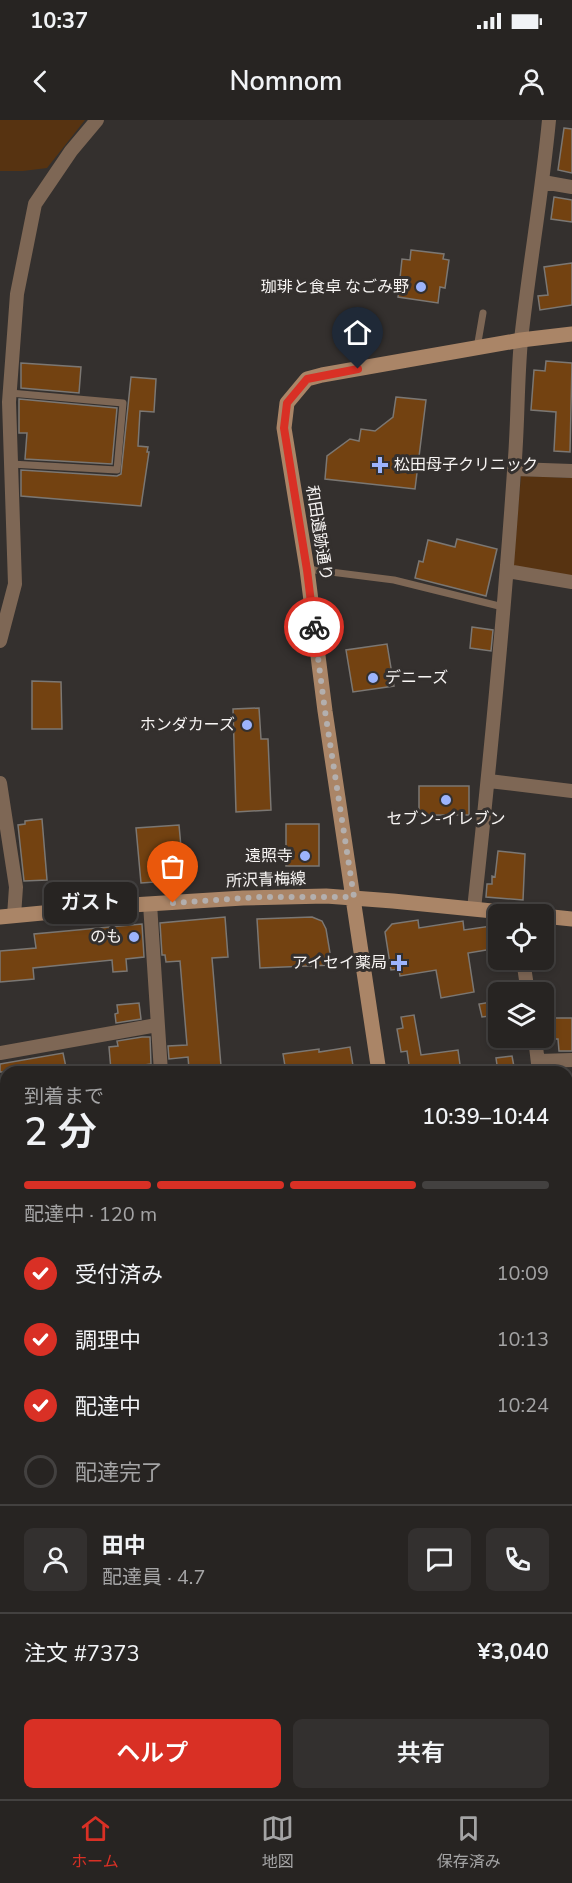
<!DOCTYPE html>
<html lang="ja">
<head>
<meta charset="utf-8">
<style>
  :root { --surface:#272422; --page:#33302f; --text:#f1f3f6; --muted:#a4a4a5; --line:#434140; --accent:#d93025 }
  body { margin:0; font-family:"Nunito Sans","Noto Sans JP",sans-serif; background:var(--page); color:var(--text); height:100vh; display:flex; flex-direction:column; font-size:22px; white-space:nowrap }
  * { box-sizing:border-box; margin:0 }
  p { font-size:20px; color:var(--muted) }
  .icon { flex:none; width:33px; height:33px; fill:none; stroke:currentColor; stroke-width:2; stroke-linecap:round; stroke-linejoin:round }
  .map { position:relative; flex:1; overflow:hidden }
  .drawer { position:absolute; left:0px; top:946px; width:573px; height:734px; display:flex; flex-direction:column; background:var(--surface); border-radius:18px 18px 0 0; box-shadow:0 3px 9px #0003,0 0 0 2px var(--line) }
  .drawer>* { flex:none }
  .controls { position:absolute; left:488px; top:784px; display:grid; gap:12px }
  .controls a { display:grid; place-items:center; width:66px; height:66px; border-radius:9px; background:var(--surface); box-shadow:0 3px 9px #0003,0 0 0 2px var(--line); font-size:30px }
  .pin { position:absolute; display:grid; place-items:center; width:51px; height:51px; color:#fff; margin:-62px -26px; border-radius:50% 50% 50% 0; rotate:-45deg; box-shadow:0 0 6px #0007 }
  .pin .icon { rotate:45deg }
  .courier { position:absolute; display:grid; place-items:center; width:60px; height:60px; margin:-30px; border:4px solid #d93025; border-radius:50%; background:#fff; color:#222; box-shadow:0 2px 8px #0007 }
  .bubble { position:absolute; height:42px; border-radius:9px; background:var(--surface); box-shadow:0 3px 9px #0003,0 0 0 2px var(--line); font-size:20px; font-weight:600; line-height:42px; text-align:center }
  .headline em { font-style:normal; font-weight:600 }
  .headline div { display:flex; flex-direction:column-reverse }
  .headline { display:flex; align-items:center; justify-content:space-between; height:102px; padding:0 24px }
  h1 { font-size:39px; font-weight:600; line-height:45px }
  .bar { display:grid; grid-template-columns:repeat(4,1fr); gap:9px 6px; align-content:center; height:72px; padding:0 24px }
  .bar i { height:8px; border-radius:4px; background:var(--line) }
  .bar .active { background:var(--accent) }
  .bar p { grid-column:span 4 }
  .line { display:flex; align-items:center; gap:15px; padding:0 24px; border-top:2px solid var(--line) }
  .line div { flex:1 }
  .round { display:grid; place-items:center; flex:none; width:63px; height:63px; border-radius:9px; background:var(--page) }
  ol { padding:0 24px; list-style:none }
  li { display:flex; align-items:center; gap:18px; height:66px }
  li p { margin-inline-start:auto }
  li .icon { padding:6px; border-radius:50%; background:var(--accent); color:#fff; stroke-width:4 }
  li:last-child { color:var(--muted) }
  li i { width:33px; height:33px; border:3px solid var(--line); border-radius:50% }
  .action { display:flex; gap:12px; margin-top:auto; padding:12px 24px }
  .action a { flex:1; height:69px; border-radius:9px; background:var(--accent); color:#fff; font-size:24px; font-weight:600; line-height:69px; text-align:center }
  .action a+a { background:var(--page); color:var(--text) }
  .status { display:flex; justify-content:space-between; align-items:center; height:42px; padding:0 30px; background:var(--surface); direction:ltr }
  .status svg { height:16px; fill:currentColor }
  header { display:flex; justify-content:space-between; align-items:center; height:78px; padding:0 24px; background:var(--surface); font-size:27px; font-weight:600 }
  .tab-bar { display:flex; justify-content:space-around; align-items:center; height:84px; border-top:2px solid var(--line); background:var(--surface); font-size:16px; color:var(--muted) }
  .tab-bar a { display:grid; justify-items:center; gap:3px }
  .tab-bar .active { color:var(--accent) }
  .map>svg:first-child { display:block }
</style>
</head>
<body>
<div class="status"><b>10:37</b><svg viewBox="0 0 49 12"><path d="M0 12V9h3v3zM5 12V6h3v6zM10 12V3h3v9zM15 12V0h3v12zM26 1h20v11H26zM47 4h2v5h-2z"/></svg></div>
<header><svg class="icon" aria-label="back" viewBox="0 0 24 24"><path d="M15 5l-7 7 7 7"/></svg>Nomnom<svg class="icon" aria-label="person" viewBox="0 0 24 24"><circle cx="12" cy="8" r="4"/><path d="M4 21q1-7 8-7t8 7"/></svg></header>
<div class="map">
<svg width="572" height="1679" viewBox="0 0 572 1679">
  <rect width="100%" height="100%" fill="#34302e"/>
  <!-- green -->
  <path fill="#573311" d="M0,0H85L47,48L23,51H0Z
    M521,356L572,358V458L513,449Z
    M39,1674H166L167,1679H40Z"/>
  <!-- building -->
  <path fill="#734211" stroke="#7b7773" stroke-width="1.5" d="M564,8L572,9V53L558,50Z
    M554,77L572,80V102L551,99Z
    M411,130L444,134L443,139L449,140L445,168L440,167L438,183L398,177L402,139L410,140Z
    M572,143V185L540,190L538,176L548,175L544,147Z
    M546,241L572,243L570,332L554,331L556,292L531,290L534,250L545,251Z
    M21,243L81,247L79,273L21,268Z
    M131,257L156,259L154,292L140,291L138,326L148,327L147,332H149L141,386L21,376V350L117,356L121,354Z
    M396,277L426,280L415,369L325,359L327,336L350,319L359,321L361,309L375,311L393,297Z
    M19,279L117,288L112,344L25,339L27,313H19Z
    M457,419L497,429L486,476L415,458L419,441L423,442L428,420L455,427Z
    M472,507L493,510L491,531L470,528Z
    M387,524L394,566L353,572L346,530Z
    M32,561L61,562L62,609H32Z
    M259,588L261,619H268L271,690L236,692L233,589Z
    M419,666H469V695H419Z
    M42,699L47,760L24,761L18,705L25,704V701Z
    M286,704H319V746H286Z
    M179,705L184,760L141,763L136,708Z
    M498,731L525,734L523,780L486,777L487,764H492V756L495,757Z
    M225,797L228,837L212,838L221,946L189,949L188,937L169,939L168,926L187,925L180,841L166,842L165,835H162L160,803Z
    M312,797L322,801L326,809L332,845L260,848L257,799Z
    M418,800L419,808L463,801L464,810L498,805V828L468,833L474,872L441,878L436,850L400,856L399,849L391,850L385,812L392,804Z
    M142,804L144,837L126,839L127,851L113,852L112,840L33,848L34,859L0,862V831L36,828L34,814Z
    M498,881V895L482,897L479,884Z
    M139,883L141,899L116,903L115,894L118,893L117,885Z
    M414,895L421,935L458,930L461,952H410L407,931L401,932L397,909L403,908L401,897Z
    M550,898H572V931H559L558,919H551Z
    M142,917H150L151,944L111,950L109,927L118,926L117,921Z
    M350,927L354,952H286L283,934L319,929V932Z
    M63,933L67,952H0V944Z
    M512,936L515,952H498L496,938Z"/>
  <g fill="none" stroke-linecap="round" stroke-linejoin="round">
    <!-- lane -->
    <path stroke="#7e6755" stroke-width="7" d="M477,228L483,193
      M10,273L123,283L117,350L11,344
      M307,449L394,460L503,487
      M0,1441L6,1474"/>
    <!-- street -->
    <path stroke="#7e6755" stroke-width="14" d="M543,62L572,67
      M515,349L572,351
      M507,451L572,462
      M0,521L15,464L9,282L17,174L35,84L71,31L97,0
      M489,661L572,671
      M0,663L16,767L14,796
      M150,784L161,952
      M474,789C490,643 504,498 514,351C518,308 517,264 521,220C529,147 542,74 549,0
      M523,840L528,873
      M535,918L539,952
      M0,933L157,905
      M538,941L572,940
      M0,1046L6,1045
      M567,1075L572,1074
      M0,1162L6,1161
      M567,1182H572
      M0,1268L6,1267
      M0,1364L6,1363
      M567,1416L572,1415
      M0,1494L6,1493
      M0,1624L6,1623
      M34,1674V1679
      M174,1674L175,1679
      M293,1674L294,1679"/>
    <!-- secondary -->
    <path stroke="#aa8567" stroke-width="15" d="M543,796L572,799
      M0,797L116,786L243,778L326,776L393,781L533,795
      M379,952L325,591L307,449L284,308L287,283L307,259L322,255L521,220L572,214
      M487,1674V1679"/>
    <!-- rail -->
    <path stroke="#9c9997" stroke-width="4.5" stroke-dasharray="12 6" stroke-linecap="butt" d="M567,1099L572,1098
      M567,1154L572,1153
      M0,1183L6,1182
      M0,1240L6,1239"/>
  </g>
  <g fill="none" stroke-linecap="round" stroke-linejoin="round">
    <!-- done -->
    <path stroke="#b3afae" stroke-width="6" stroke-dasharray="0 10.8" d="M173,783L260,777H354L325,591L314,507"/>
    <!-- route -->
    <path stroke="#d93025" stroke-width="8" d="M314,507L307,450L284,308L287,283L307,259L358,249"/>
  </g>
  <!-- markers -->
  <g fill="#9cb4fd" stroke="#34302e" stroke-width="2">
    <circle cx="421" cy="167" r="6"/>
    <path d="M377 336h6v6h6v6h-6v6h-6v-6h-6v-6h6z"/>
    <circle cx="373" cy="558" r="6"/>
    <circle cx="247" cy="605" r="6"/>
    <circle cx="446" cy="680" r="6"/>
    <circle cx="305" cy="736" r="6"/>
    <circle cx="134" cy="817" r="6"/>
    <path d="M396 834h6v6h6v6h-6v6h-6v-6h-6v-6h6z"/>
  </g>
  <g text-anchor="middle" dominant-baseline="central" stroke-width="6" stroke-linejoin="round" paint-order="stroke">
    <!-- poi labels -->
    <g font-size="16" fill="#f7f4f3" stroke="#34302e" text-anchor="end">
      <text x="409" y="167">珈琲と食卓 なごみ野</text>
      <text x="394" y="345" text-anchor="start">松田母子クリニック</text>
      <text x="385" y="558" text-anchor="start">デニーズ</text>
      <text x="235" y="605">ホンダカーズ</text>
      <text x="446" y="699" text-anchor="middle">セブン-イレブン</text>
      <text x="293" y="736">遠照寺</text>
      <text x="122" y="817">のも</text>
      <text x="387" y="843">アイセイ薬局</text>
    </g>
    <!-- street labels -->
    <g font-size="16" fill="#f7f4f3" stroke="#34302e">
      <text transform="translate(319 413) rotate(81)">和田遺跡通り</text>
      <text transform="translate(266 760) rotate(-2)">所沢青梅線</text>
    </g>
  </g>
</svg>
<div class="controls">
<a><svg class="icon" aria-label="locate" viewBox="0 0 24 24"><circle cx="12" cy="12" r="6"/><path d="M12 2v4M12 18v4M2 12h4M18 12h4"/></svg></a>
<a><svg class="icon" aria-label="layers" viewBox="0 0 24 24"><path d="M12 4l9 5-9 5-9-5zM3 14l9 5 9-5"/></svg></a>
</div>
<div class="pin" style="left:173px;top:783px;background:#ea580c"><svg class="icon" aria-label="bag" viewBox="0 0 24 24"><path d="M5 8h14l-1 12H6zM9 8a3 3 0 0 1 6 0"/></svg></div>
<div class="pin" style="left:358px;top:249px;background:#1f2937"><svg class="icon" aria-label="home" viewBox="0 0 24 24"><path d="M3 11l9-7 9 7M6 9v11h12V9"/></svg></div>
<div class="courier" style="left:314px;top:507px"><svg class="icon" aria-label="bike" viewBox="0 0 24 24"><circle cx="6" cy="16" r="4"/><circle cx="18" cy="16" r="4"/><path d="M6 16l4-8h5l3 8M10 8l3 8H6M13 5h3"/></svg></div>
<div class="bubble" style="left:44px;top:762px;width:93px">ガスト</div>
<section class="drawer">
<div class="headline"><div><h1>2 分</h1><p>到着まで</p></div><em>10:39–10:44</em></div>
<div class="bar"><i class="active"></i><i class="active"></i><i class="active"></i><i></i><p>配達中 · 120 m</p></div>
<ol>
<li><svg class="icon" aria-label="check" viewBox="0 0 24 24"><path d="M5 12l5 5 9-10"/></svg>受付済み<p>10:09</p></li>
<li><svg class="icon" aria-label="check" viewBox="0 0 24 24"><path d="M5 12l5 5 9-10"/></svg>調理中<p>10:13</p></li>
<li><svg class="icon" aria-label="check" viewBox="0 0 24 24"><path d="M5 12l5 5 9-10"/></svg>配達中<p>10:24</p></li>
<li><i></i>配達完了</li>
</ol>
<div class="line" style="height:108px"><a class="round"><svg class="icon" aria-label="person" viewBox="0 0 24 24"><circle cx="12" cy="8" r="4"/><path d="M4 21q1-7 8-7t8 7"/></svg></a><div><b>田中</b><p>配達員 · 4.7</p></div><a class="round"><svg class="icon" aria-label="chat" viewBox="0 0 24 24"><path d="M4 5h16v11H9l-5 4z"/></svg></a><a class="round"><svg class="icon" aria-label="phone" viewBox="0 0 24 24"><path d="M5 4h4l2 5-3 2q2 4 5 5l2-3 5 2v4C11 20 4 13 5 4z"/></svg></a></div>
<div class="line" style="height:78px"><div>注文 #7373</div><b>¥3,040</b></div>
<div class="action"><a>ヘルプ</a><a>共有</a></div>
</section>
</div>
<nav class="tab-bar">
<a class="active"><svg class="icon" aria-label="home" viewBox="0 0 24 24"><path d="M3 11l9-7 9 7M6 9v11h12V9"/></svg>ホーム</a>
<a><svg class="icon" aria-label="map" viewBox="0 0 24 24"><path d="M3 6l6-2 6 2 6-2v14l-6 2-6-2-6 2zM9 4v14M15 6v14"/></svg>地図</a>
<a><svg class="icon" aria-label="saved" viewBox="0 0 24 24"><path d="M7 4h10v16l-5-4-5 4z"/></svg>保存済み</a>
</nav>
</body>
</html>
